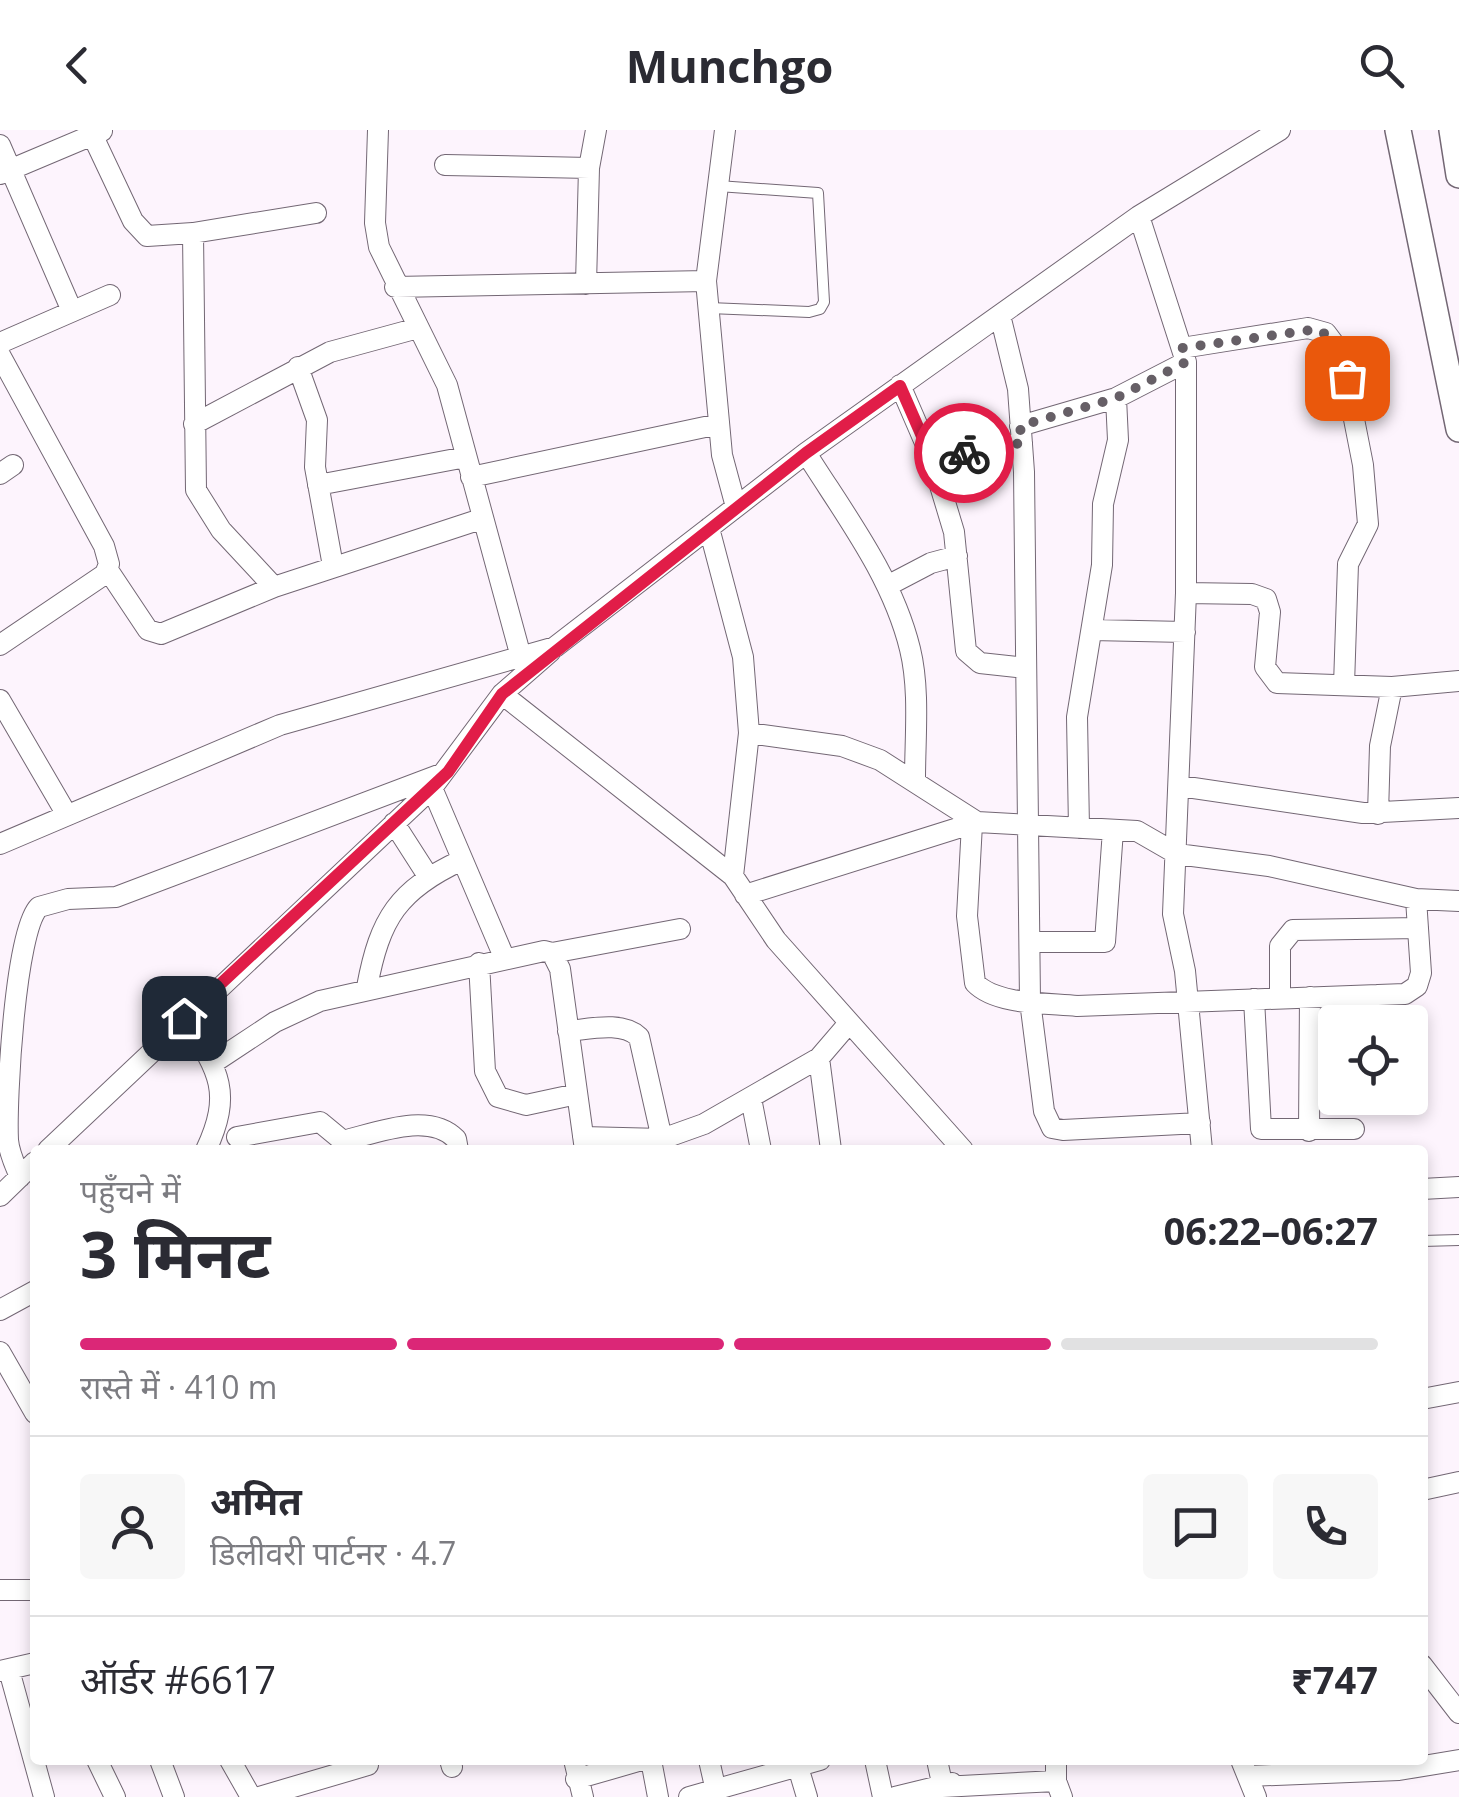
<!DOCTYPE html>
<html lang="hi">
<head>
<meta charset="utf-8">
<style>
  :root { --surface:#fff; --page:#f7f7f7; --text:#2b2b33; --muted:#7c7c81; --line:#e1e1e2; --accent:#db2777 }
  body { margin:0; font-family:"Open Sans","Noto Sans Devanagari",sans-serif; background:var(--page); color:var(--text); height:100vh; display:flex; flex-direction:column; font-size:38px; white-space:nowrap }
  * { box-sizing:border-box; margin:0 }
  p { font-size:32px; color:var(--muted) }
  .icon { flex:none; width:55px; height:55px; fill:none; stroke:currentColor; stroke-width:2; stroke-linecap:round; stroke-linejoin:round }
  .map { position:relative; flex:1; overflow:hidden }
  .sheet { position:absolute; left:30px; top:1015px; width:1398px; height:620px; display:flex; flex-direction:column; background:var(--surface); border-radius:10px; box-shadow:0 5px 15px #0003 }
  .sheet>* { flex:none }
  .tools { position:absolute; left:1318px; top:875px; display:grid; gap:20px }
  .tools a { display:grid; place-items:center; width:110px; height:110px; border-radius:10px; background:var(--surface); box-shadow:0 5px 15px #0003; font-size:50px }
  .pin { position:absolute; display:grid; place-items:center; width:85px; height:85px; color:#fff; margin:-42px; border-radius:20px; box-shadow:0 5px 15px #0006 }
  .courier { position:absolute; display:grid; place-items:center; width:100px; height:100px; margin:-50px; border:8px solid #e11d48; border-radius:50%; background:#fff; color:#222; box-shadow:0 2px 12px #0007 }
  .overview em { font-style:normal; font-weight:700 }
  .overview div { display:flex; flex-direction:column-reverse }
  .overview { display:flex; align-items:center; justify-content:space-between; height:170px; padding:0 50px }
  h1 { font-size:65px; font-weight:700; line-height:75px }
  .bar { display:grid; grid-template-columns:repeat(4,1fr); gap:15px 10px; align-content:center; height:120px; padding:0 50px }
  .bar i { height:12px; border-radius:8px; background:var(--line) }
  .bar .on { background:var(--accent) }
  .bar p { grid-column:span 4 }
  .line { display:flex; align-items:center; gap:25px; padding:0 50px; border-top:2px solid var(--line) }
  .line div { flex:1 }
  .round { display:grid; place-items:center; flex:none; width:105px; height:105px; border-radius:10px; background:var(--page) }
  header { display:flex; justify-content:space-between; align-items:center; height:130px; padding:0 50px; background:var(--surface); font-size:45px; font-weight:700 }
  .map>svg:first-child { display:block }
</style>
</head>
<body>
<header><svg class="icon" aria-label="back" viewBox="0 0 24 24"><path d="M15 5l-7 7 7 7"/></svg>Munchgo<svg class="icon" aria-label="search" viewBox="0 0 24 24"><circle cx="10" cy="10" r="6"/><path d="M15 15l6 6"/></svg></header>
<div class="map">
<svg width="1459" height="1667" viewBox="0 0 1459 1667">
  <rect width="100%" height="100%" fill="#fdf4fd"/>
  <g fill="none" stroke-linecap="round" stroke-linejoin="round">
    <!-- service casing -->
    <g stroke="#736774" stroke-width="12">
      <path id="service" d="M709,178L809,182L820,179L824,172L818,63L718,56
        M1422,1111L1459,1110"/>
    </g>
    <!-- minor casing -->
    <g stroke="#736774" stroke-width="22">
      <path id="minor" d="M90,0L133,91L147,106L193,103L316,83
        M378,0L375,93L379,117L447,255L521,527
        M725,0L706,151L722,325L736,377
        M0,15L72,181
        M445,35L589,38
        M0,44L102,1
        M1139,86L1186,232V463L1173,784L1185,841L1202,1020
        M193,103L196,360L221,400L274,457
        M586,154L589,38L596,0
        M395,157L706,151
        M1000,185L1018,259L1024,342L1030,871L1044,981L1052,998L1063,1000L1200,993
        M0,213L110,165
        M1182,218L1308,198L1326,203L1341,223L1363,335L1368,394L1348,434L1344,555
        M0,225L104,416L109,434L105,444L0,515
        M298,237L317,290L315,337L333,436
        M900,255L932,329L954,402L966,521L980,533L1026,538
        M194,294L330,222L418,198
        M1020,296L1116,268L1186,232
        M806,323C845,385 892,446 910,519C920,560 915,607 915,649
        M932,329L1022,313
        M0,344L13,335
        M471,347L719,294
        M318,355L466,327
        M709,398L743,527L749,603L733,746
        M108,440L148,500L161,504L274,457L481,389
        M887,456L931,433L957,426
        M1186,463L1252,464L1266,469L1270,482L1265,537L1277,553L1392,557L1459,551
        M1092,500L1185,502
        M502,564L733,746L776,810L963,1020
        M0,570L67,685
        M749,603L842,616L880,630L977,692
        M1180,656L1363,683L1459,678
        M432,658L504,827
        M1378,684L1380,616L1392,557
        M394,693L428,746
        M972,694L967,786L975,853C996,875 1048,873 1077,876L1405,864L1417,856L1421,843L1416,769
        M1079,698L1077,587L1102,435L1103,374L1118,310L1116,268
        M0,714L280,595L555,517L806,323L1139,86L1280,0
        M745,765L977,692L1137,701L1177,724L1269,736L1416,769L1459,771
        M1030,812H1105L1113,700
        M552,823L680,799
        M479,833L485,941L498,967L526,975L577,964
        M367,857C380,788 398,760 462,730
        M1378,865L1381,892
        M1280,868V816L1293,800L1418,798
        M1254,869L1261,999H1354
        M184,887C217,939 234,960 206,1020
        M568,901C590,899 622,891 639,907L662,1009
        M819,928L831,1020
        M213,933L275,892L320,871L544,821L552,823L560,839L585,1020
        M751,968L761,1020
        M1309,1001L1310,867
        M237,1007L320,992L343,1011L347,1020
        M583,1007L662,1009L704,994L819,928L849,893
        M343,1011C376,1003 429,981 456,1009L458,1020
        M48,1020L432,658L502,564L550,522
        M20,1047C15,1035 9,1023 8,1010C6,971 15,800 39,777L68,769L116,767L441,644
        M1422,1059L1459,1057
        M0,1066L35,1032
        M0,1180L35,1161
        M0,1222L35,1283
        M1422,1269L1459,1262
        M1422,1360L1459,1352
        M0,1460H35
        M1422,1535L1459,1583
        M9,1540L44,1667
        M0,1541L35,1533
        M97,1630L115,1667
        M160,1630L174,1667
        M230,1630L251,1667
        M450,1630L452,1637
        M574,1630L583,1667
        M651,1630L658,1667
        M709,1630L716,1661
        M875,1630L883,1667
        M937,1630L942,1653
        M1056,1630V1651
        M1241,1630L1256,1667
        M798,1637L807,1667
        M1248,1646L1399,1640L1459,1630
        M576,1649L642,1630
        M942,1657L1056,1651L1062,1667
        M259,1667L368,1635
        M689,1667L820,1630
        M895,1667L952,1653"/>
    </g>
    <!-- tertiary casing -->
    <g stroke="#736774" stroke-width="28">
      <path id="tertiary" d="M1398,0L1459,299
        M1452,0L1459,45"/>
    </g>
    <!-- service -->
    <use href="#service" stroke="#fff" stroke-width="10"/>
    <!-- minor -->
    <use href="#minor" stroke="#fff" stroke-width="20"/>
    <!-- tertiary -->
    <use href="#tertiary" stroke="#fff" stroke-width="25"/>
  </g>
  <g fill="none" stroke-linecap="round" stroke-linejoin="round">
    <!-- done -->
    <path stroke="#665f66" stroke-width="10" stroke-dasharray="0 18" d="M964,323L1022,313L1020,296L1116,268L1186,232L1182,218L1318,199L1333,210L1347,248"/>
    <!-- route -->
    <path stroke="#e11d48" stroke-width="12" d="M184,888L448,642L502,564L806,323L900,256L932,329L964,323"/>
  </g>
</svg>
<div class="tools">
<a><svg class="icon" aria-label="locate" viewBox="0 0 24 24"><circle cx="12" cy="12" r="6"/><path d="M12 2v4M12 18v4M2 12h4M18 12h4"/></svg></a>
</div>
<div class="pin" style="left:1347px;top:248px;background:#ea580c"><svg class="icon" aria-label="bag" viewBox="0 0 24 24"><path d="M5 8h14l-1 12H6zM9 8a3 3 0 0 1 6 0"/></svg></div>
<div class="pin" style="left:184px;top:888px;background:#1f2937"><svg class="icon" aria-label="home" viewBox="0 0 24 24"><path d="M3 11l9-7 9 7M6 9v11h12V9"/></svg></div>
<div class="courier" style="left:964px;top:323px"><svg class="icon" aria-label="bike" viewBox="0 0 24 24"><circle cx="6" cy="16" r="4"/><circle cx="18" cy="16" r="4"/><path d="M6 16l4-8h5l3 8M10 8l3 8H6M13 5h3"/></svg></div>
<section class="sheet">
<div class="overview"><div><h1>3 मिनट</h1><p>पहुँचने में</p></div><em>06:22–06:27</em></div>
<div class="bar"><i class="on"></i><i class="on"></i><i class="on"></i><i></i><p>रास्ते में · 410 m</p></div>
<div class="line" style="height:180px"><a class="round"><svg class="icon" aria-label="person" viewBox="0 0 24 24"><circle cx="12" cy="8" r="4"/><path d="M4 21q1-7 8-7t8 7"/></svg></a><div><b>अमित</b><p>डिलीवरी पार्टनर · 4.7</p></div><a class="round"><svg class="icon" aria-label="chat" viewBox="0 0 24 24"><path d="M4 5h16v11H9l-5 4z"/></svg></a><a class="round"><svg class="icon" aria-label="phone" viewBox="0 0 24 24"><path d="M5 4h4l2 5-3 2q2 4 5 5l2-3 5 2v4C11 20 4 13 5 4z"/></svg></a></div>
<div class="line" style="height:130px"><div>ऑर्डर #6617</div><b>₹747</b></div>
</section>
</div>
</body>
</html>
